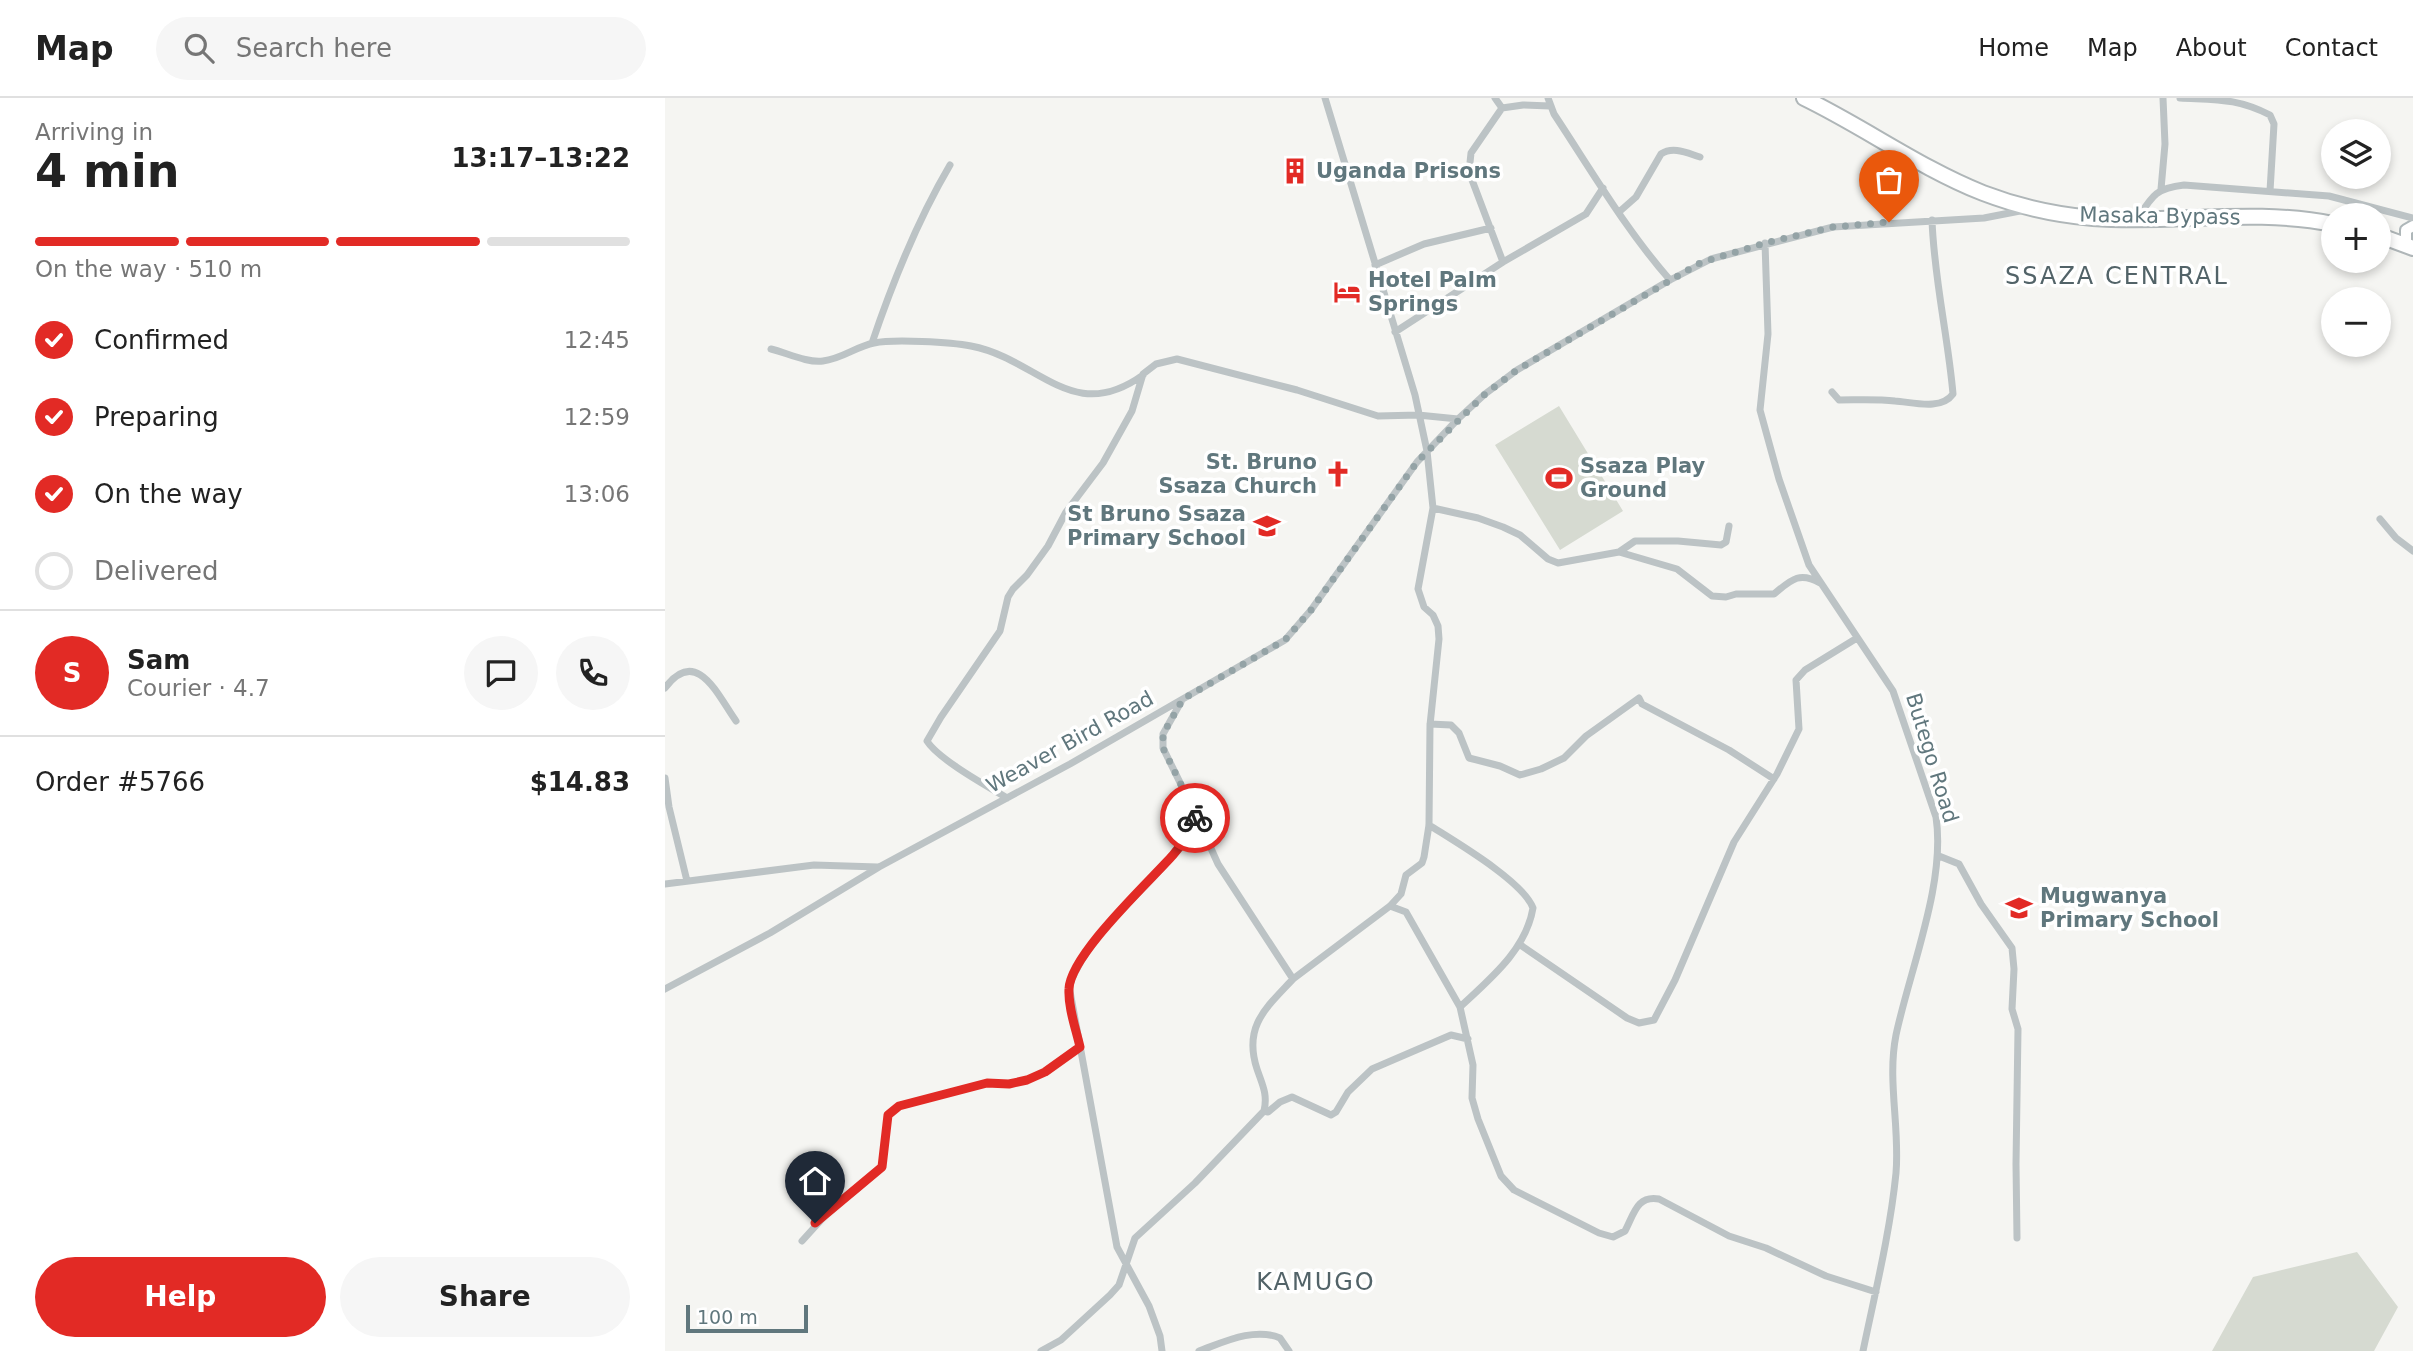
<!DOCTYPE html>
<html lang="en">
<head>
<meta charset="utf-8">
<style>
  :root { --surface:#fff; --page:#f6f6f6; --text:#222; --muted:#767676; --line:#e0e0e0; --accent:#e22a25 }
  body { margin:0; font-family:"DejaVu Sans",sans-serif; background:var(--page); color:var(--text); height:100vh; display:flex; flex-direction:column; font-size:26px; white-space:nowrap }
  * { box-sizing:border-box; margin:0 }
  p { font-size:23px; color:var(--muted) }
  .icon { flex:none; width:38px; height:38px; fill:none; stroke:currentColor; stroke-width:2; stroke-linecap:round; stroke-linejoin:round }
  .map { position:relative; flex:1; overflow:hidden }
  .panel { display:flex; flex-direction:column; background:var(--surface); width:665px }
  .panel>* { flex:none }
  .buttons { position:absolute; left:1656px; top:21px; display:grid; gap:14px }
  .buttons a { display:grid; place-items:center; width:70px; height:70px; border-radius:50%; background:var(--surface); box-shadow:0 4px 10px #0003; font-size:35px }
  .scale { position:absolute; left:21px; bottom:18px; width:122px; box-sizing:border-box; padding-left:7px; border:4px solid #60777d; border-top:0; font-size:19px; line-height:24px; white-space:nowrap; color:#60777d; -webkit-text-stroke:5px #fff; paint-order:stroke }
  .pin { position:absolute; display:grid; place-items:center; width:60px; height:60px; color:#fff; margin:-72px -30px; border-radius:50% 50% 50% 0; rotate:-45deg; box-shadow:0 0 7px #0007 }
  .pin .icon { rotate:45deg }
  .courier { position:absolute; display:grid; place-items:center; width:70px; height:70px; margin:-35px; border:5px solid #e22a25; border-radius:50%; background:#fff; color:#222; box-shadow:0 2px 9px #0007 }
  .overview em { font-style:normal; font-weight:700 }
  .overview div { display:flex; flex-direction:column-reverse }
  .overview { display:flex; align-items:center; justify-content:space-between; height:119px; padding:0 35px }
  h1 { font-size:46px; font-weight:700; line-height:52px }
  .bar { display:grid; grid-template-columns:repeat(4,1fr); gap:10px 7px; align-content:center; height:84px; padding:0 35px }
  .bar i { height:9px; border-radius:5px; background:var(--line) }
  .bar .current { background:var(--accent) }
  .bar p { grid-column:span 4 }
  .line { display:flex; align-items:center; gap:18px; padding:0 35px; border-top:2px solid var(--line) }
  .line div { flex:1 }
  .round { display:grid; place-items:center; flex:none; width:74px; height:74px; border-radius:37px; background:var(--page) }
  ol { padding:0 35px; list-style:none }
  li { display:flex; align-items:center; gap:21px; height:77px }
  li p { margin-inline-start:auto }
  li .icon { padding:7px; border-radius:50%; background:var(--accent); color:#fff; stroke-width:4 }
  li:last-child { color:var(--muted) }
  li i { width:38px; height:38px; border:4px solid var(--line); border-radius:50% }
  .cta { display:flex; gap:14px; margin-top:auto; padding:14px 35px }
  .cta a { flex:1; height:80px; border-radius:42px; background:var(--accent); color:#fff; font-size:28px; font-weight:700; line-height:80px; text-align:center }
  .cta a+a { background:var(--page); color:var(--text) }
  header { display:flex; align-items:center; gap:42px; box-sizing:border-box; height:98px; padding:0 35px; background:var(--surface); border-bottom:2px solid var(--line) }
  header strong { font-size:33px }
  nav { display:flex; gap:38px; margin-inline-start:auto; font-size:24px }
  .search { width:490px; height:63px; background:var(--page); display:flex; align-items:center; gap:18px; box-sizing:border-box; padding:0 24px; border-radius:38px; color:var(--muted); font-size:26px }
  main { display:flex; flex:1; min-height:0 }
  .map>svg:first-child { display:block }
</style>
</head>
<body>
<header>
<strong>Map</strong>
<div class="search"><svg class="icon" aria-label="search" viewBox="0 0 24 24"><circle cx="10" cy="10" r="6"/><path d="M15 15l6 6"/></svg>Search here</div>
<nav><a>Home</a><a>Map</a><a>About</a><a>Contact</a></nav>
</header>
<main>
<section class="panel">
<div class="overview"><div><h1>4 min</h1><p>Arriving in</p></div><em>13:17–13:22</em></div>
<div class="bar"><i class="current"></i><i class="current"></i><i class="current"></i><i></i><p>On the way · 510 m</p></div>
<ol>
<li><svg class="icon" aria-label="check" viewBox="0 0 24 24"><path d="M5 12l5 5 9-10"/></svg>Confirmed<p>12:45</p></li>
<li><svg class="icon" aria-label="check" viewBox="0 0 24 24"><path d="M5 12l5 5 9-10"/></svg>Preparing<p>12:59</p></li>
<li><svg class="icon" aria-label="check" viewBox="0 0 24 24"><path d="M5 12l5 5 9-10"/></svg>On the way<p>13:06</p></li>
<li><i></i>Delivered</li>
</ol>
<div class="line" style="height:126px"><b class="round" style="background:var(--accent);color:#fff">S</b><div><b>Sam</b><p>Courier · 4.7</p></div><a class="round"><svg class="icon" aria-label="chat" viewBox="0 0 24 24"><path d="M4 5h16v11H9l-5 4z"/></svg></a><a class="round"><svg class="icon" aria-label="phone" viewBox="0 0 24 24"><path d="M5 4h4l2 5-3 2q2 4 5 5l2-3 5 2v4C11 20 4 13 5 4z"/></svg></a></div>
<div class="line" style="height:91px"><div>Order #5766</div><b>$14.83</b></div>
<div class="cta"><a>Help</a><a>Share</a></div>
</section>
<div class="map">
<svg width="1748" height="1253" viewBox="0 0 1748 1253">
  <rect width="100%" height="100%" fill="#f5f5f2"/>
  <!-- green -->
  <path fill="#d6dad1" d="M894,308L958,413L895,452L830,347Z
    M1692,1154L1733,1209L1709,1253H1547L1588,1179Z"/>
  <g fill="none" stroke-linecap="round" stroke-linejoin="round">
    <!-- secondary casing -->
    <g stroke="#aeb7b9" stroke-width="14">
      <path id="secondary" d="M1741,147V132L1748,128"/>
    </g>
    <!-- highway casing -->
    <g stroke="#afb6b8" stroke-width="18">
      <path id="highway" d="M1139,0C1199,29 1255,70 1318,95C1352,108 1391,117 1428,120C1507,126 1589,110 1668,126
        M1713,137L1748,150"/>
    </g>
    <!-- street -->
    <path stroke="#bcc3c5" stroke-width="7" d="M830,0L837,10
      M883,0L889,16C926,72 961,132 1005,182
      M1515,0C1552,2 1572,0 1605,17L1609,26L1605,93
      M1496,91L1500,46L1498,0
      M954,114L971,99L996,56C1008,48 1022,55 1035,59
      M1473,120C1487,98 1491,90 1519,87L1664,98L1748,120
      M1100,145L1103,236L1095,312L1114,381L1144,467L1228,593L1271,719C1281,785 1245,871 1231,937C1222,982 1235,1030 1231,1075C1225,1135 1210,1195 1198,1253
      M838,164L804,74L806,55L837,10L858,7L885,8
      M710,167L759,146L826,130
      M730,234L838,164L921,116L938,90
      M207,245C228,183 252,123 285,67
      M106,251C122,255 142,265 158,263C177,261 192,248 209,245C228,241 286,244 306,248C374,261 407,328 478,277
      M1167,294L1174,302C1193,302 1212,301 1230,303C1247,304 1276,313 1288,296C1283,238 1269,181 1267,122
      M768,410L813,420L838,429L855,437L883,461L893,465L954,454L970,443H1013L1056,447L1061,444L1064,428
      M1715,421L1731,440L1748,453
      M954,454L1012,471L1047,498L1061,499L1071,496H1109C1126,482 1134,473 1155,485
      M0,590C32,547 53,598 71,623
      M765,626L786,627L794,635L804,660L835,668L855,677L876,671L899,660L921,638L974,600L977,606L1064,652L1109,681
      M0,680L4,709L22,783
      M342,700C322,688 273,661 262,643L276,619L335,533L343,499L348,491L362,477L383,448L401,414L438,365L467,313L478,276L491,266L512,261L632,292L713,318L753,317L793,321
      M531,717L553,766L628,881L725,808L736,796L741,777L757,765L759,759L764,727L765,627L774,541L773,528L768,517L759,509L753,491L768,410L762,353L750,297L660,0
      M764,727C789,743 858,783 868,810C861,852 825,881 795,909
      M1274,758L1294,766L1316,806L1347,850L1349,871L1347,911L1353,931L1351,1066L1352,1140
      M0,786L149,767L213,769
      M725,808L741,814L795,909L808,967L807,1000L813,1021L836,1078L849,1092L934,1135L948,1139L960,1133C969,1116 972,1097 994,1101L1064,1138L1101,1150L1161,1178L1211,1194
      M854,846L962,920L974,925L989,922L1010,882L1069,744L1112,676L1134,631L1131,582L1140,572L1192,540
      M0,891L105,835L214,769L405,666L620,542L646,512L752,364L793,321L820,296L852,272L1005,182L1046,161L1168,129L1319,120L1360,112
      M599,1013L603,1014L615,1004L627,999L666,1017L671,1014L683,994L707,971L786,937L803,941
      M137,1143L166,1111L191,1092L217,1069L223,1017L234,1008L322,985L344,986L362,982L380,974L415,949
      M376,1253L396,1242L445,1197L454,1187L470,1140L530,1085L599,1013C603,996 597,986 592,971C578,928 601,910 628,881
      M497,1253L495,1238L484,1208L452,1149L404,888C424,835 475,798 510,755C519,743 525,730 531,717L498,650V636L516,604
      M534,1253C559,1244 589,1229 615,1240L624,1253"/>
    <!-- secondary -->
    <use href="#secondary" stroke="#fff" stroke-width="10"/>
    <!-- highway -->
    <use href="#highway" stroke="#fff" stroke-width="14"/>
  </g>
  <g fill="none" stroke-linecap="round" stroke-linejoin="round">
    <!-- done -->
    <path stroke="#94a3a6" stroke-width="7" stroke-dasharray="0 12.6" d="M530,720L531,717L498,650V636L518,601L620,542L646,512L752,364L820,296L852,272L1035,165L1100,145L1168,129L1224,124"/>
    <!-- route -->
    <path stroke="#e22a25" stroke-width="9" d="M150,1125L217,1069L223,1017L234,1008L322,985L344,986L362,982L380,974L415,949C411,931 403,910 404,891C405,857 484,784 508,757C518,746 524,733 530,720"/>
  </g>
  <!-- icons -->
  <defs>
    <g id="building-bare" transform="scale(2.1)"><path d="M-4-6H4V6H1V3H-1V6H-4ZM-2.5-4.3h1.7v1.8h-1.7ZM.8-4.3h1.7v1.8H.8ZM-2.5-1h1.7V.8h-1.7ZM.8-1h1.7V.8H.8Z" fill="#e22a25" stroke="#fff" stroke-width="2.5" paint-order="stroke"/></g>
    <g id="hotel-bare" transform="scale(2.1)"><path d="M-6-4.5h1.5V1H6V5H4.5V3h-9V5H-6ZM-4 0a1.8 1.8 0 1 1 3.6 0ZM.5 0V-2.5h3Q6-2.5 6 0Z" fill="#e22a25" stroke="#fff" stroke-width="2.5" paint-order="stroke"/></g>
    <g id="church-bare" transform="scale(2.1)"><path d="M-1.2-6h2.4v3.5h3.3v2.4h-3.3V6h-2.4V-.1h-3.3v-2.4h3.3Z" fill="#e22a25" stroke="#fff" stroke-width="2.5" paint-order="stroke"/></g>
    <g id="stadium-bare" transform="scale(2.1)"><path d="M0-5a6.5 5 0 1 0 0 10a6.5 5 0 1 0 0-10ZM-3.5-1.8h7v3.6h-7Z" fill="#e22a25" stroke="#fff" stroke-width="2.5" paint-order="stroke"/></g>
    <g id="school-bare" transform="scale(2.1)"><path d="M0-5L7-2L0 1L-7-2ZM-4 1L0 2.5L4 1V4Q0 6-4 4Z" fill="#e22a25" stroke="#fff" stroke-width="2.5" paint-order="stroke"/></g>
  </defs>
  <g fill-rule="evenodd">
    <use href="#building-bare" x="630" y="73"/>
    <use href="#hotel-bare" x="682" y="194"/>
    <use href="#church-bare" x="673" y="376"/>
    <use href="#stadium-bare" x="894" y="380"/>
    <use href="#school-bare" x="602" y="428"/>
    <use href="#school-bare" x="1354" y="810"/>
  </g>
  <g text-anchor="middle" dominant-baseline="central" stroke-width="7" stroke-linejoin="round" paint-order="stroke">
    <!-- poi labels -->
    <g font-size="21" font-weight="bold" fill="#60777d" stroke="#fff" text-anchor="start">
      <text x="651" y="73">Uganda Prisons</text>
      <text x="703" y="182">Hotel Palm<tspan x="703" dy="24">Springs</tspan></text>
      <text x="652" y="364" text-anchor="end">St. Bruno<tspan x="652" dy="24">Ssaza Church</tspan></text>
      <text x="915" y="368">Ssaza Play<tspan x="915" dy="24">Ground</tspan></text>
      <text x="581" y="416" text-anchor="end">St Bruno Ssaza<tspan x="581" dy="24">Primary School</tspan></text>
      <text x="1375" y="798">Mugwanya<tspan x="1375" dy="24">Primary School</tspan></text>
    </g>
    <!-- street labels -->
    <g font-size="21" fill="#60777d" stroke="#fff">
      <text transform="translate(1495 118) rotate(1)">Masaka Bypass</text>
      <text transform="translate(405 644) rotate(-29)">Weaver Bird Road</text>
      <text transform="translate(1267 660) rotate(73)">Butego Road</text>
    </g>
    <!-- quarter labels -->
    <g font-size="24" letter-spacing="2" fill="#526368" stroke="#fff">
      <text x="1452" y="178">SSAZA CENTRAL</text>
      <text x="651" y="1184">KAMUGO</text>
    </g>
  </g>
</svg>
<div class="buttons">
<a><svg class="icon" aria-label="layers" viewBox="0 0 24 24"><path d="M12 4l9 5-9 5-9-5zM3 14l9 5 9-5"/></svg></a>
<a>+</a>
<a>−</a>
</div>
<div class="scale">100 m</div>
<div class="pin" style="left:1224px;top:124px;background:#ea580c"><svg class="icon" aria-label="bag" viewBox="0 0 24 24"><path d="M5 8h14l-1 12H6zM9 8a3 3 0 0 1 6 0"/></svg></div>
<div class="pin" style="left:150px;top:1125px;background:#1f2937"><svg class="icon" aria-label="home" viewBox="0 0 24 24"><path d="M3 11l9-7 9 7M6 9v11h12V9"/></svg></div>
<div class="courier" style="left:530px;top:720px"><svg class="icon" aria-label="bike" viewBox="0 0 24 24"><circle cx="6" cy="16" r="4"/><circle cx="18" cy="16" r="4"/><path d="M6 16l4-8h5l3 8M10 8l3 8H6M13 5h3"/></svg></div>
</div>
</main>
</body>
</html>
